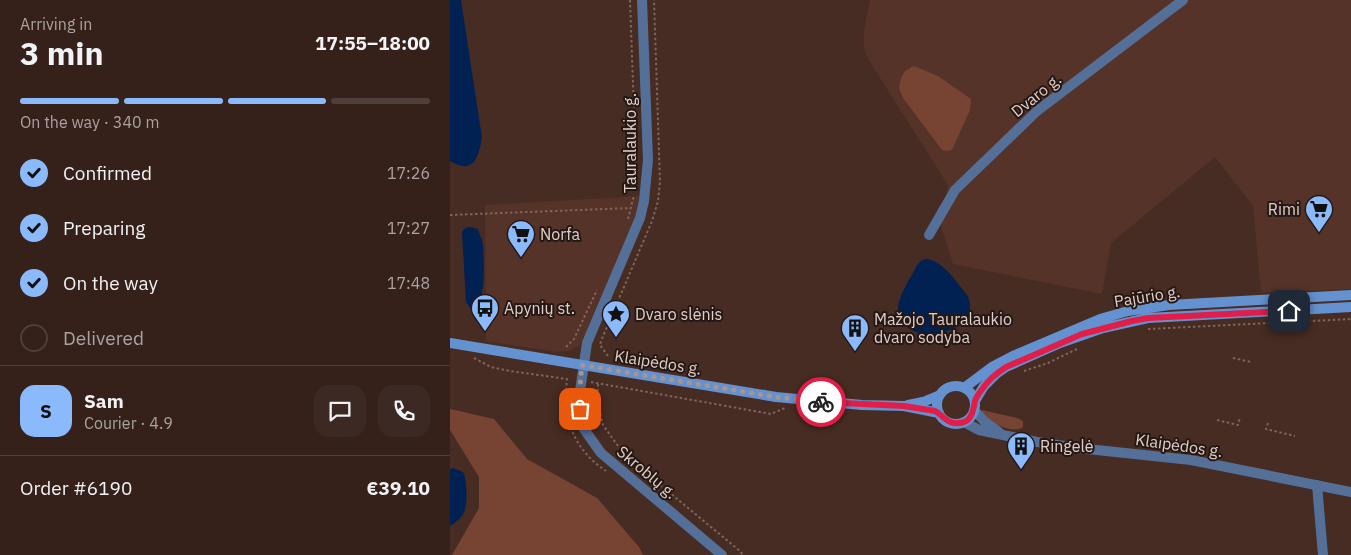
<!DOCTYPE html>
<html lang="en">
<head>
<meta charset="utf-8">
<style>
  :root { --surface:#35211a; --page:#3d2923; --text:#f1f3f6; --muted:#aaa3a2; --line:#4f3e39; --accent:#8bbafc }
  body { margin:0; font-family:"IBM Plex Sans",sans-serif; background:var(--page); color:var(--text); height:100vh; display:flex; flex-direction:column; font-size:19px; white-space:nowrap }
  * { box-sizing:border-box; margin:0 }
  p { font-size:16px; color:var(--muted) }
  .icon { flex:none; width:28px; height:28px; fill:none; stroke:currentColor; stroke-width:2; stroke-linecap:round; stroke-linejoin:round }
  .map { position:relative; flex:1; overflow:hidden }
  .sheet { display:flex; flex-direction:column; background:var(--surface); width:450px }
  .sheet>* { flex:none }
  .pin { position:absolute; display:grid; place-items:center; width:42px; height:42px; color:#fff; margin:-21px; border-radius:10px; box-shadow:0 2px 8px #0006 }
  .courier { position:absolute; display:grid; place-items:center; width:50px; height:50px; margin:-25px; border:4px solid #e11d48; border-radius:50%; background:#fff; color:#222; box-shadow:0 1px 6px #0007 }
  .head em { font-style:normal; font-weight:700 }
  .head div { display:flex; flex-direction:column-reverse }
  .head { display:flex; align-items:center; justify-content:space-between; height:85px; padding:0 20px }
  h1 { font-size:32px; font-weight:700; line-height:38px }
  .bar { display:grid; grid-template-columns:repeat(4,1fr); gap:8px 5px; align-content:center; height:60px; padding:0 20px }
  .bar i { height:6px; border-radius:4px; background:var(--line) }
  .bar .active { background:var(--accent) }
  .bar p { grid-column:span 4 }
  .line { display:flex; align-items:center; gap:12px; padding:0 20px; border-top:1px solid var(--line) }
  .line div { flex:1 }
  .round { display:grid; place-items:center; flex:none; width:52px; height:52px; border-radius:15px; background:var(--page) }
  ol { padding:0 20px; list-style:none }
  li { display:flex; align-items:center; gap:15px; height:55px }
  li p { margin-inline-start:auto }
  li .icon { padding:5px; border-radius:50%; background:var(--accent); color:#111; stroke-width:4 }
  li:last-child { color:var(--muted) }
  li i { width:28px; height:28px; border:2px solid var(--line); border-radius:50% }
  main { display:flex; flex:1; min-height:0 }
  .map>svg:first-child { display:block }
</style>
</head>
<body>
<main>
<section class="sheet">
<div class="head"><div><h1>3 min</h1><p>Arriving in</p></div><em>17:55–18:00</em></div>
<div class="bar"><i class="active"></i><i class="active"></i><i class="active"></i><i></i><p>On the way · 340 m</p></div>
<ol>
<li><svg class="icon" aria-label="check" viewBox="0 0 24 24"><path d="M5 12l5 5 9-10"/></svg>Confirmed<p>17:26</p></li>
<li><svg class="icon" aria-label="check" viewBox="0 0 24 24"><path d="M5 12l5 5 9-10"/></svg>Preparing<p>17:27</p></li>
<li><svg class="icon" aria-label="check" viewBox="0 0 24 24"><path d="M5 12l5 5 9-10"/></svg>On the way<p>17:48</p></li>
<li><i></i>Delivered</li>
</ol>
<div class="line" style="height:90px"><b class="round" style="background:var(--accent);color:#111">S</b><div><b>Sam</b><p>Courier · 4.9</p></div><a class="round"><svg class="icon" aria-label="chat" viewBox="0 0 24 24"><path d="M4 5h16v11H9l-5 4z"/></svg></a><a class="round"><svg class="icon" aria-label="phone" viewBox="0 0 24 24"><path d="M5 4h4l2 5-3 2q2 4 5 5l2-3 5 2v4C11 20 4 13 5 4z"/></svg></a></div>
<div class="line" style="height:65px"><div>Order #6190</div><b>€39.10</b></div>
</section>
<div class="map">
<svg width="901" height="555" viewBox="0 0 901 555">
  <rect width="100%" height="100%" fill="#472c23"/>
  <!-- built -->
  <path fill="#553328" d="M420,0H901V289L811,293L803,206L765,157L661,243L652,294L503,264L491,226L498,185L418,59L414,48V31Z
    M190,196L185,216L135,338L130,345L120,351L107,352L36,341L35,205Z"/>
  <!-- green -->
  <path fill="#743" d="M464,66L488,76L521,99L520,110L502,150L497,151L492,150L453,98L449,88L451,78L455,71Z
    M0,409L44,419L77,459L147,498L189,547L193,555H2L29,508V477L0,430Z
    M532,410L567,418L573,421V427C561,435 541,422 532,413Z"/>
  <!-- water -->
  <path fill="#002152" d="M0,0H11L32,138C28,158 24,175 0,161Z
    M20,227L28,229C29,234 32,239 33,244C34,257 36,302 25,310L21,309L16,302L12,232L15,228Z
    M477,259C490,261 501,274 509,285C512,289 516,293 518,297C532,328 473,347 454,324C451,319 448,316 448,310C448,295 461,278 467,265L472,260Z
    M3,468L13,472C17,479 18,504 14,512C12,518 5,523 0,526V469Z"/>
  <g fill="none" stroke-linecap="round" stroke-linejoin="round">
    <!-- path -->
    <path stroke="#7d655d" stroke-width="2" stroke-dasharray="2.5 2.5" stroke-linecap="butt" d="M180,0L186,167
      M0,215L181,208
      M178,219L184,195
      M698,329L901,319
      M116,347L124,339L147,290
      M158,356L150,345L151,341L202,221L208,201L210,182L204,0
      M24,358L41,367L60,371L117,379C113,418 122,448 156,471
      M783,358L801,362
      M574,371L598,363L627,349
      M141,382L321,414L335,408
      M148,384L147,400L153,425L171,450L209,484L290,551L293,555
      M767,420L788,425L790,417
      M818,423L816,429L845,436"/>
    <!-- street -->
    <path stroke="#547098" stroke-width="10" d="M192,0L198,160L194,201L190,218L137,343L129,398L131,420L134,429L151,453L272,555
      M479,235L505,190L587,111L733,0
      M524,410L534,421L549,432
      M514,422L529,430L587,442L628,448L741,460L901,492
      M867,485L873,555"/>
    <!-- secondary -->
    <path stroke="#6491d0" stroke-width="10" d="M0,343L326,397L412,405L454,406L489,413
      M487 405a19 19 0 1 1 38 0a19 19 0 1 1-38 0Z
      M514,388L542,367L565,355L650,319L678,311L719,305L901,295
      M525,401L534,386L546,374L556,367L610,343L653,328L698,318L901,307
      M458,405L473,402L490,395"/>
  </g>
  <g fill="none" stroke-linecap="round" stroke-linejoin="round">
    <!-- done -->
    <path stroke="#aa958e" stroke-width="5" stroke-dasharray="0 9" d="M130,409L129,398L132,365L326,397L371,402"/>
    <!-- route -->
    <path stroke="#e11d48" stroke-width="6" d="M371,402L454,406L485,411C492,414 495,422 504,423C521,425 523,413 525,401C526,397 530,392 533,388C539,379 547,373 556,367L632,334L682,321L698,318L839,311"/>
  </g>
  <!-- icons -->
  <defs>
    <g id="supermarket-pin" transform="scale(1.4375)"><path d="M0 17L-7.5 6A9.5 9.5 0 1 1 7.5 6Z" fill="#8bbafc" stroke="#251814"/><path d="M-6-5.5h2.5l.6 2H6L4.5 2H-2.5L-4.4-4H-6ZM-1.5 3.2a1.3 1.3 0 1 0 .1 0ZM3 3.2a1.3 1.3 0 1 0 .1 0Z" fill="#111"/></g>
    <g id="bus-pin" transform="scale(1.4375)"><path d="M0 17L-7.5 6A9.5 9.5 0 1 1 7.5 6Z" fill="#8bbafc" stroke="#251814"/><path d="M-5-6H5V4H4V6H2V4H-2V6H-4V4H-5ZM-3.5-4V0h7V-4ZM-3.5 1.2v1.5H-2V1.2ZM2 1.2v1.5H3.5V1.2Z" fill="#111"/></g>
    <g id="sight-pin" transform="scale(1.4375)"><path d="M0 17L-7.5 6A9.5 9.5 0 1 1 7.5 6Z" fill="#8bbafc" stroke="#251814"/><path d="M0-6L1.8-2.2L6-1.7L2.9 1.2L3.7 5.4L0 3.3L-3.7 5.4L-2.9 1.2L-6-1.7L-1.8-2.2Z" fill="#111"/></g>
    <g id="building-pin" transform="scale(1.4375)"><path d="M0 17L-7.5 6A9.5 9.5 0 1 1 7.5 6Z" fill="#8bbafc" stroke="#251814"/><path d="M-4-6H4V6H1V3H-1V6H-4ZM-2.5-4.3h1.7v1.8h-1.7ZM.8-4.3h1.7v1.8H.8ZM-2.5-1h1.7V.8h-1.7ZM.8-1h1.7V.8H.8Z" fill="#111"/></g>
  </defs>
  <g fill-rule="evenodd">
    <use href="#supermarket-pin" x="869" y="209"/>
    <use href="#supermarket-pin" x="71" y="234"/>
    <use href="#bus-pin" x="35" y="308"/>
    <use href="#sight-pin" x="166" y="314"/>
    <use href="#building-pin" x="405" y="328"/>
    <use href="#building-pin" x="571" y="446"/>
  </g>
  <g text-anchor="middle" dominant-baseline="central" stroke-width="4" stroke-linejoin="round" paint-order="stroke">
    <!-- street labels -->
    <g font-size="16" fill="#e0cec8" stroke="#251814">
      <text transform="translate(586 95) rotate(-39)">Dvaro g.</text>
      <text transform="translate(180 143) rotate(-90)">Tauralaukio g.</text>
      <text transform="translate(697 296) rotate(-9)">Pajūrio g.</text>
      <text transform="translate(208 362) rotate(9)">Klaipėdos g.</text>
      <text transform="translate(729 445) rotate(8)">Klaipėdos g.</text>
      <text transform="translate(197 472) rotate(40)">Skroblų g.</text>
    </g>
    <!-- poi labels -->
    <g font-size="16" fill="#e0cec8" stroke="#251814" text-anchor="start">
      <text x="850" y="209" text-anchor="end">Rimi</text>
      <text x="90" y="234">Norfa</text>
      <text x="54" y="308">Apynių st.</text>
      <text x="185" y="314">Dvaro slėnis</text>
      <text x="424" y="319">Mažojo Tauralaukio<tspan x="424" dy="18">dvaro sodyba</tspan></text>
      <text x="590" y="446">Ringelė</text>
    </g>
  </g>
</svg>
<div class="pin" style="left:130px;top:409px;background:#ea580c"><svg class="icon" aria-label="bag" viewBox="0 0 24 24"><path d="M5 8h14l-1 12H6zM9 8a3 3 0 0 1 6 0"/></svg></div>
<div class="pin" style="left:839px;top:311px;background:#1f2937"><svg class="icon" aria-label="home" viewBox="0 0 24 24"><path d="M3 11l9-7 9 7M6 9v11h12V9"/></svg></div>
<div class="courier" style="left:371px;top:402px"><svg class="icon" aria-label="bike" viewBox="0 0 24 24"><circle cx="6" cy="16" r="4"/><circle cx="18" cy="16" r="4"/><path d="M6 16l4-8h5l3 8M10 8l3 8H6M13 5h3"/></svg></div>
</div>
</main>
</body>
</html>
